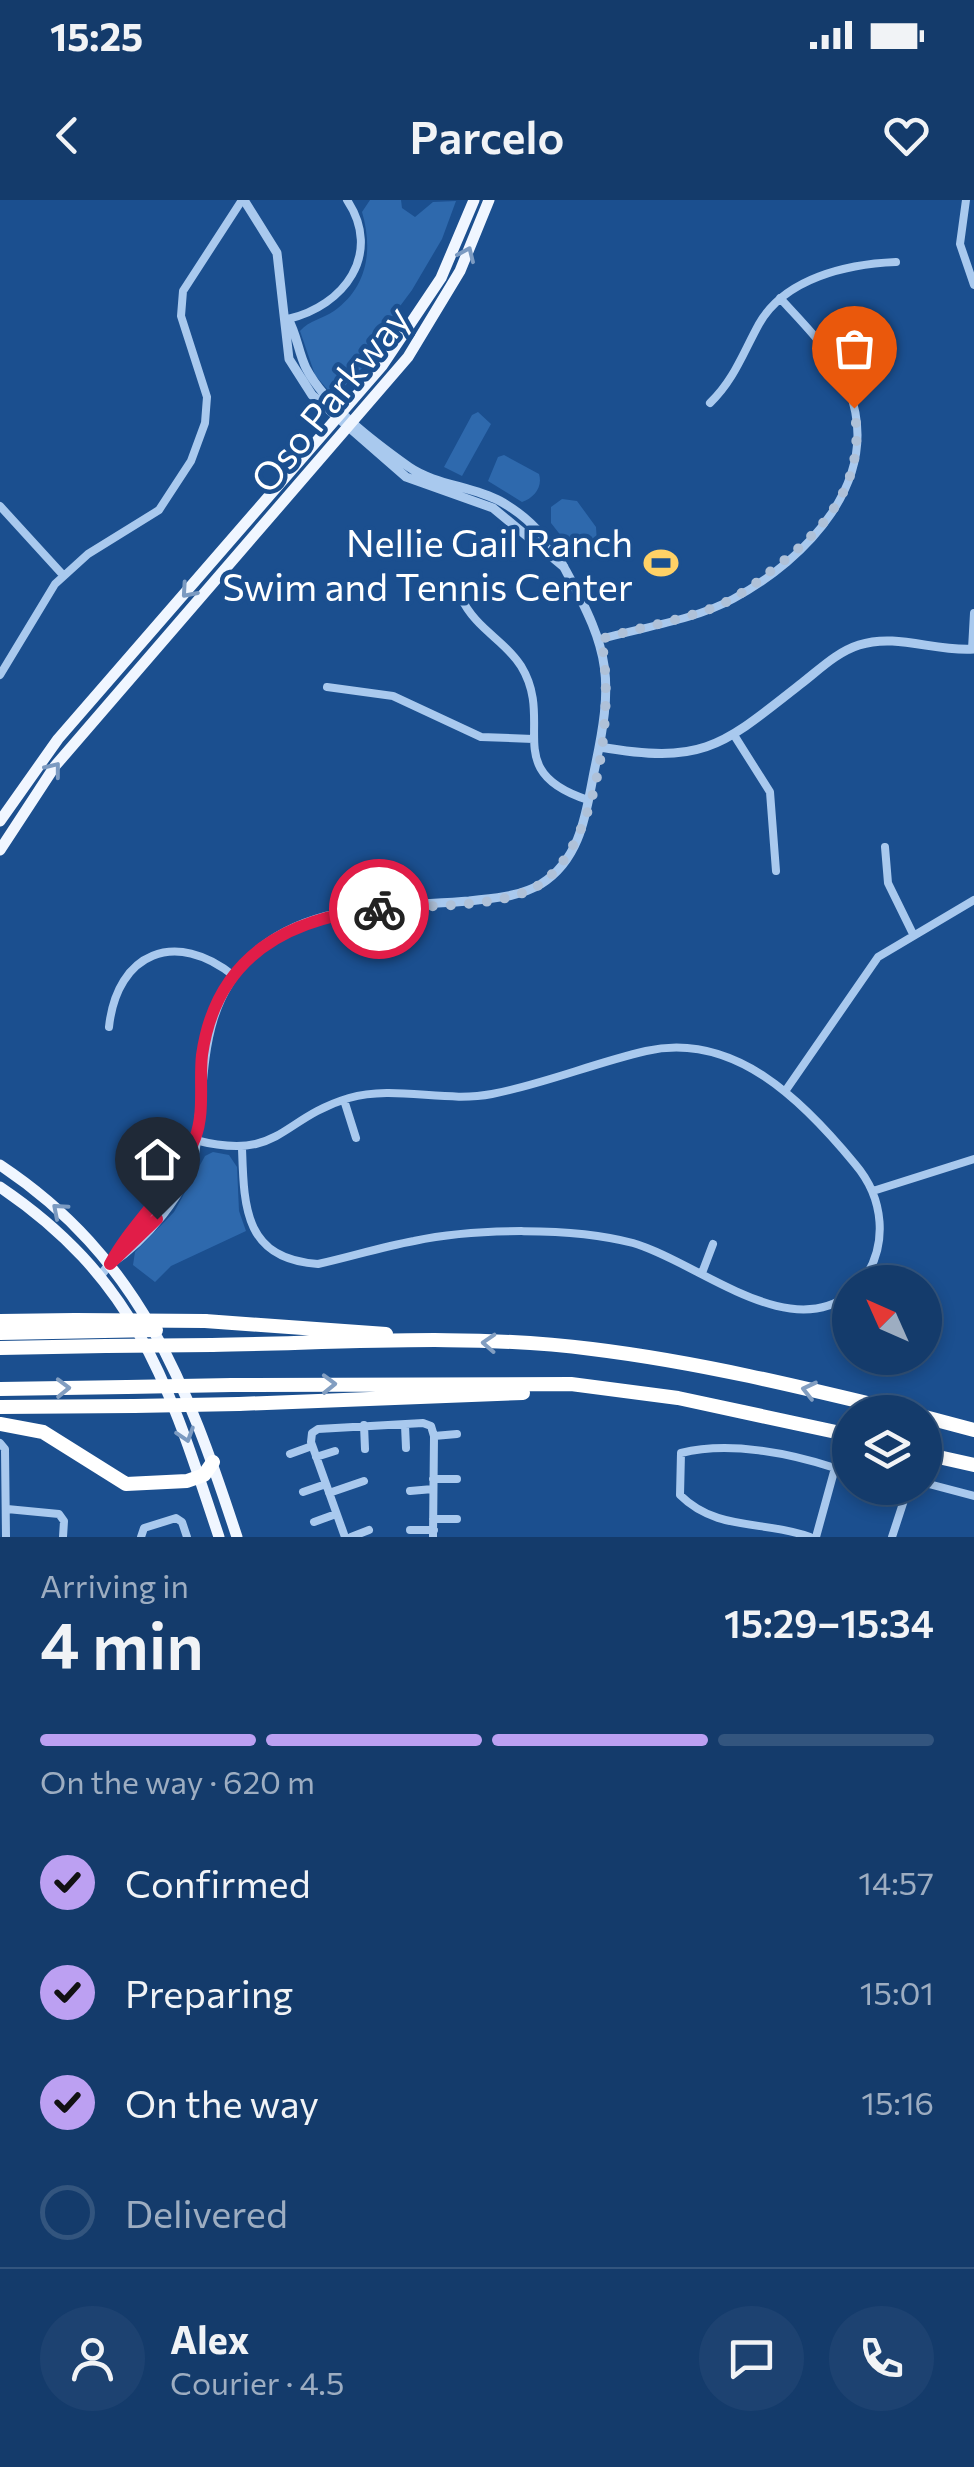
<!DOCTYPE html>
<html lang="en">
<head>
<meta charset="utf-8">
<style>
  :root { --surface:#143b6b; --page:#1d4271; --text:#f1f3f6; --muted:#9dadc1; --line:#33557e; --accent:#bca0f2 }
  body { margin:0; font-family:Commissioner,sans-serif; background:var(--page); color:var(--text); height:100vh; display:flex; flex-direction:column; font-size:38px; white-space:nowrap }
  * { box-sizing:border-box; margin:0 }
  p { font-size:32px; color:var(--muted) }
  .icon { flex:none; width:55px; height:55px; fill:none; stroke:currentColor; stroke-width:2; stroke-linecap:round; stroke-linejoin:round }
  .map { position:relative; height:1337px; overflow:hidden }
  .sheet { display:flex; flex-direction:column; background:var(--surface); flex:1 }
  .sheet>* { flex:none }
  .needle { width:65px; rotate:315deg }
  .fabs { position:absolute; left:832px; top:1065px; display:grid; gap:20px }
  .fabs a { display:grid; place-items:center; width:110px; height:110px; border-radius:50%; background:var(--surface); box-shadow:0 5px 15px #0003,0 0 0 2px var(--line); font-size:50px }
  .pin { position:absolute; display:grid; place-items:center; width:85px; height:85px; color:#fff; margin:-102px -42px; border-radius:50% 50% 50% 0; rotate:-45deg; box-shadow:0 0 10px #0007 }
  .pin .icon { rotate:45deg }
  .courier { position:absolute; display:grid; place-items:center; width:100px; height:100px; margin:-50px; border:8px solid #e11d48; border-radius:50%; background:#fff; color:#222; box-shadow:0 2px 12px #0007 }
  .head em { font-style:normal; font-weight:600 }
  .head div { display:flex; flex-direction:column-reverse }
  .head { display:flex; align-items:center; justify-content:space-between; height:170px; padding:0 40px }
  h1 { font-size:65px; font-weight:600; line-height:75px }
  .bar { display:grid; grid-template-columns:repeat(4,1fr); gap:15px 10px; align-content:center; height:120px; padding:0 40px }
  .bar i { height:12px; border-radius:8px; background:var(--line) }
  .bar .selected { background:var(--accent) }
  .bar p { grid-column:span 4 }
  .line { display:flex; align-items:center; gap:25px; padding:0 40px; border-top:2px solid var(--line) }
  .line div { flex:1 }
  .round { display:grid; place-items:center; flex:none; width:105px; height:105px; border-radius:52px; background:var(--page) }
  ol { padding:0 40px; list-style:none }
  li { display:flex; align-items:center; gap:30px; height:110px }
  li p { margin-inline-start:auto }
  li .icon { padding:10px; border-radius:50%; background:var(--accent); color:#111; stroke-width:4 }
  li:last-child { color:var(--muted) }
  li i { width:55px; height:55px; border:5px solid var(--line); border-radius:50% }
  .status { display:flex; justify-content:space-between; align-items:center; height:70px; padding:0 50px; background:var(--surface); direction:ltr }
  .status svg { height:28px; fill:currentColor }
  header { display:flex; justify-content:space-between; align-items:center; height:130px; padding:0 40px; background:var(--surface); font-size:45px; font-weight:600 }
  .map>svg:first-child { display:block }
</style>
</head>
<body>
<div class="status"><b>15:25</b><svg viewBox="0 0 49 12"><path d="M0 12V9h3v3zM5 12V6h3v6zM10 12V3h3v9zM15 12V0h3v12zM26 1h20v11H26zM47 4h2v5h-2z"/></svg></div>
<header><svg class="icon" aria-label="back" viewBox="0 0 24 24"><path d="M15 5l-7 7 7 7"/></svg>Parcelo<svg class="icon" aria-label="heart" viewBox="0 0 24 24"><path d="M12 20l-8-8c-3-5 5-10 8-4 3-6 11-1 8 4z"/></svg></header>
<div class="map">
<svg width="974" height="1337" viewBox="0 0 974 1337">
  <rect width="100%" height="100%" fill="#1b4f8f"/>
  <!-- green -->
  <path fill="#2e69ad" d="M370,0H401L402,8L415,17L433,2L456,1L442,39L412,90L366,152L364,166L334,197L315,175L300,131C310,120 322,119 334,111C368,87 373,49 362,12Z
    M478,212L491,224L462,276L444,267L472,215Z
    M504,255L539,274C543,287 534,298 522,302L488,281L498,257Z
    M562,299L577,301L596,327L597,343L589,351L569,346L551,323V307Z
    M213,952L229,955L237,967L239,1011L246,1031L171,1066L155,1082L133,1065L135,1052L174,1012L205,956Z"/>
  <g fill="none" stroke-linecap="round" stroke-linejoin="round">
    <!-- minor -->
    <path stroke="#a9c9ee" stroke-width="8" d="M966,0L960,44L974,85
      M288,119C344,106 383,54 347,0
      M710,203C734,180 743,153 759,124C785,78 847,64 896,62
      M0,306L63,375
      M460,396C477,431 503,438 521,466C556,523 499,571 588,600
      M601,439C644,427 694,420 733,399C807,359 883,280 849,190C835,154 805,126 780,98
      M972,449L974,413
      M0,475L55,384L88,354L159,310L191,261L205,223L207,197L181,116L183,91L242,0
      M327,487L393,496L481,537L533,539
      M734,535L770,592L776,671
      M885,647L888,683L913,734
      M109,827C117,752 176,729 234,776
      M786,890L878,757L974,700
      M344,900L356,938
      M195,940C281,962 279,919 349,898C395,885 445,903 492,894C544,884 594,863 646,851C735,831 804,902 855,964C884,998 889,1045 862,1082
      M242,948C244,1007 244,1059 318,1064C350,1057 381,1047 414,1041C474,1028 574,1027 633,1043C698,1062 787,1143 850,1094
      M139,966L174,986
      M873,991L974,959
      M702,1073L713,1044
      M364,1225L365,1249
      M405,1225L406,1248
      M434,1236L457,1234
      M0,1243L5,1249L6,1337
      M290,1254L312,1246
      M316,1257L335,1251
      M433,1279H457
      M925,1283L974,1296
      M410,1291L433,1289
      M303,1292L326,1284
      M329,1293L364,1281
      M7,1309L59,1314L64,1321L63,1337
      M433,1319H457
      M314,1322L336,1314
      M410,1330H434
      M141,1337L144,1328L176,1318L182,1322L187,1337
      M345,1337L311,1242L312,1233L318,1229L423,1223L431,1226L434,1236L433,1337
      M351,1337L369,1330
      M810,1337C765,1320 717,1332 680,1295L681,1253C729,1241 789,1253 835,1268L816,1337
      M892,1337L908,1288"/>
    <!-- tertiary -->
    <path stroke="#a9c9ee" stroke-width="9" d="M244,0L277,53L289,159L312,195L406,277L493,308L564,367
      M600,547C704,565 722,546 802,483C820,469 837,452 859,445C897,433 935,452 974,449
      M110,1064C144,1042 188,992 195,951C207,877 195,803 259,749C316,702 398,707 469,701C494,698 519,697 541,684C581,659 586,613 594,572C614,479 611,453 566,371C551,342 531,318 500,301C472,286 435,285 409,267C374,242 326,206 306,168C298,152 297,134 288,119
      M101,1075L168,990L195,940"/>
    <!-- primary -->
    <path stroke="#f0f6ff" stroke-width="11" d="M0,621L58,539L382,166L441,78L474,0
      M0,650L55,566L408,157L460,71L489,0
      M0,965C140,1058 187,1184 237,1337
      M0,987C139,1081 169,1187 219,1337"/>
    <!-- motorway -->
    <path stroke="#fff" stroke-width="14" d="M0,1121L75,1120
      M205,1121L386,1134
      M0,1133L156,1130
      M212,1145C338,1143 467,1133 592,1149C698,1162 801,1187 904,1212
      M0,1148L106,1146
      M232,1185L571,1184L678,1198L850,1235
      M0,1189L127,1187
      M239,1204L523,1193
      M0,1207L134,1206
      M925,1217L974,1230
      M0,1224L43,1232L126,1284L187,1281L204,1275L213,1262
      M925,1254L974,1265"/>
    <!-- motorway-bridge -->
    <path stroke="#fff" stroke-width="14" d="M75,1120L205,1121
      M106,1146L212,1145
      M127,1187L232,1185
      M134,1206L239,1204"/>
  </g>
  <!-- one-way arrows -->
  <defs><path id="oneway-chevron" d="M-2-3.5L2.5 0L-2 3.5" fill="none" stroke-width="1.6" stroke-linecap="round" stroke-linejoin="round" transform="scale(2.5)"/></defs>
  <g stroke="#7b9ac1">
    <use href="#oneway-chevron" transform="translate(467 54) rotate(-66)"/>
    <use href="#oneway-chevron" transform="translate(188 391) rotate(131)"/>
    <use href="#oneway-chevron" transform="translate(54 569) rotate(-52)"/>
    <use href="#oneway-chevron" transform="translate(59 1010) rotate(-139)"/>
    <use href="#oneway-chevron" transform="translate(186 1235) rotate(72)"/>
  </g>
  <g stroke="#829ec1">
    <use href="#oneway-chevron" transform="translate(489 1143) rotate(-177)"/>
    <use href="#oneway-chevron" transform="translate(329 1184) rotate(-1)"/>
    <use href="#oneway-chevron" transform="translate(63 1188) rotate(-1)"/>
    <use href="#oneway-chevron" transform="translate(809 1190) rotate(-167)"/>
  </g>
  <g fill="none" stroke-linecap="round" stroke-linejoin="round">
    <!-- done -->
    <path stroke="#afc1d8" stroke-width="10" stroke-dasharray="0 18" d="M379,709C423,705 492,708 530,690C600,657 615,505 601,439C638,428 677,421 713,408C736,399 754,385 772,370C827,328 867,282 854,208"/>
    <!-- route -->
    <path stroke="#e11d48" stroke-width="12" d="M157,1019L110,1064C134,1019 176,987 195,938C205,913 199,881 202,855C216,756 289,717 379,709"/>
  </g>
  <!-- icons -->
  <defs>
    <g id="stadium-bare" transform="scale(2.7)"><path d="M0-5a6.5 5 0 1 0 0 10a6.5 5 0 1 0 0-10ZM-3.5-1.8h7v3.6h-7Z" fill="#ffd166" stroke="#1b4f8f" stroke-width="2.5" paint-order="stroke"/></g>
  </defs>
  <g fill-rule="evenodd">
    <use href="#stadium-bare" x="661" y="363"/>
  </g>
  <g text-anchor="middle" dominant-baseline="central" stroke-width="9" stroke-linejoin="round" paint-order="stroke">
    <!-- street labels -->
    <g font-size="38" fill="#fff" stroke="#1b4f8f">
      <text transform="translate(329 198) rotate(-51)">Oso Parkway</text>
    </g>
    <!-- poi labels -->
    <g font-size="38" fill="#fff" stroke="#1b4f8f" text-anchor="end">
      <text x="633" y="341">Nellie Gail Ranch<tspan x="633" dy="44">Swim and Tennis Center</tspan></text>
    </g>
  </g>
</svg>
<div class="fabs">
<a><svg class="needle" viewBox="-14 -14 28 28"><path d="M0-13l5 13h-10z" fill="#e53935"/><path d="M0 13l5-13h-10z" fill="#9dadc1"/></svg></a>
<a><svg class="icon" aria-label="layers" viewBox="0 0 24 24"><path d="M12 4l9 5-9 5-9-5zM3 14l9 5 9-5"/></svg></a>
</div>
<div class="pin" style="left:854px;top:208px;background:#ea580c"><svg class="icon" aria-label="bag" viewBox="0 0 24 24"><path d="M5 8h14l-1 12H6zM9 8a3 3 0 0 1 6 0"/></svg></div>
<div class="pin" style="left:157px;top:1019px;background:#1f2937"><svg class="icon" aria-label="home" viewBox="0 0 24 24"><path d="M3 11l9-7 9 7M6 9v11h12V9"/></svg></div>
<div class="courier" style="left:379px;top:709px"><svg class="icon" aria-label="bike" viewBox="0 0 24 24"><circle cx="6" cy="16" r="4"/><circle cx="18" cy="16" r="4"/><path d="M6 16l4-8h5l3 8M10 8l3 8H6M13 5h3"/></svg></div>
</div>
<section class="sheet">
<div class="head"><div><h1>4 min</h1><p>Arriving in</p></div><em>15:29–15:34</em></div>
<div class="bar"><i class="selected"></i><i class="selected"></i><i class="selected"></i><i></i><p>On the way · 620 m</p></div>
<ol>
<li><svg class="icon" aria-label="check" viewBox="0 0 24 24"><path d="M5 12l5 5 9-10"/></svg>Confirmed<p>14:57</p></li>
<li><svg class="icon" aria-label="check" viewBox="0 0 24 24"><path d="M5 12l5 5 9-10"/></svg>Preparing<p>15:01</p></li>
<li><svg class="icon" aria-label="check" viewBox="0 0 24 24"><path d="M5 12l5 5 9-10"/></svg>On the way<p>15:16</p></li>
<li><i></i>Delivered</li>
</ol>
<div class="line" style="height:180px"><a class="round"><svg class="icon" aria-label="person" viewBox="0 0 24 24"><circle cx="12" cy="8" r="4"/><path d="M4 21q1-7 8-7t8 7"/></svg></a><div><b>Alex</b><p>Courier · 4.5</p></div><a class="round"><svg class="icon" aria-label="chat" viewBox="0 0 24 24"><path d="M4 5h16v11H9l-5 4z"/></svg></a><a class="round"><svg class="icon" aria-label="phone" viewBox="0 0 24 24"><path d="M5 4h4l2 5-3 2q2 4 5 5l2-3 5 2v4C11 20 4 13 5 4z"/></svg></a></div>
</section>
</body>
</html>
